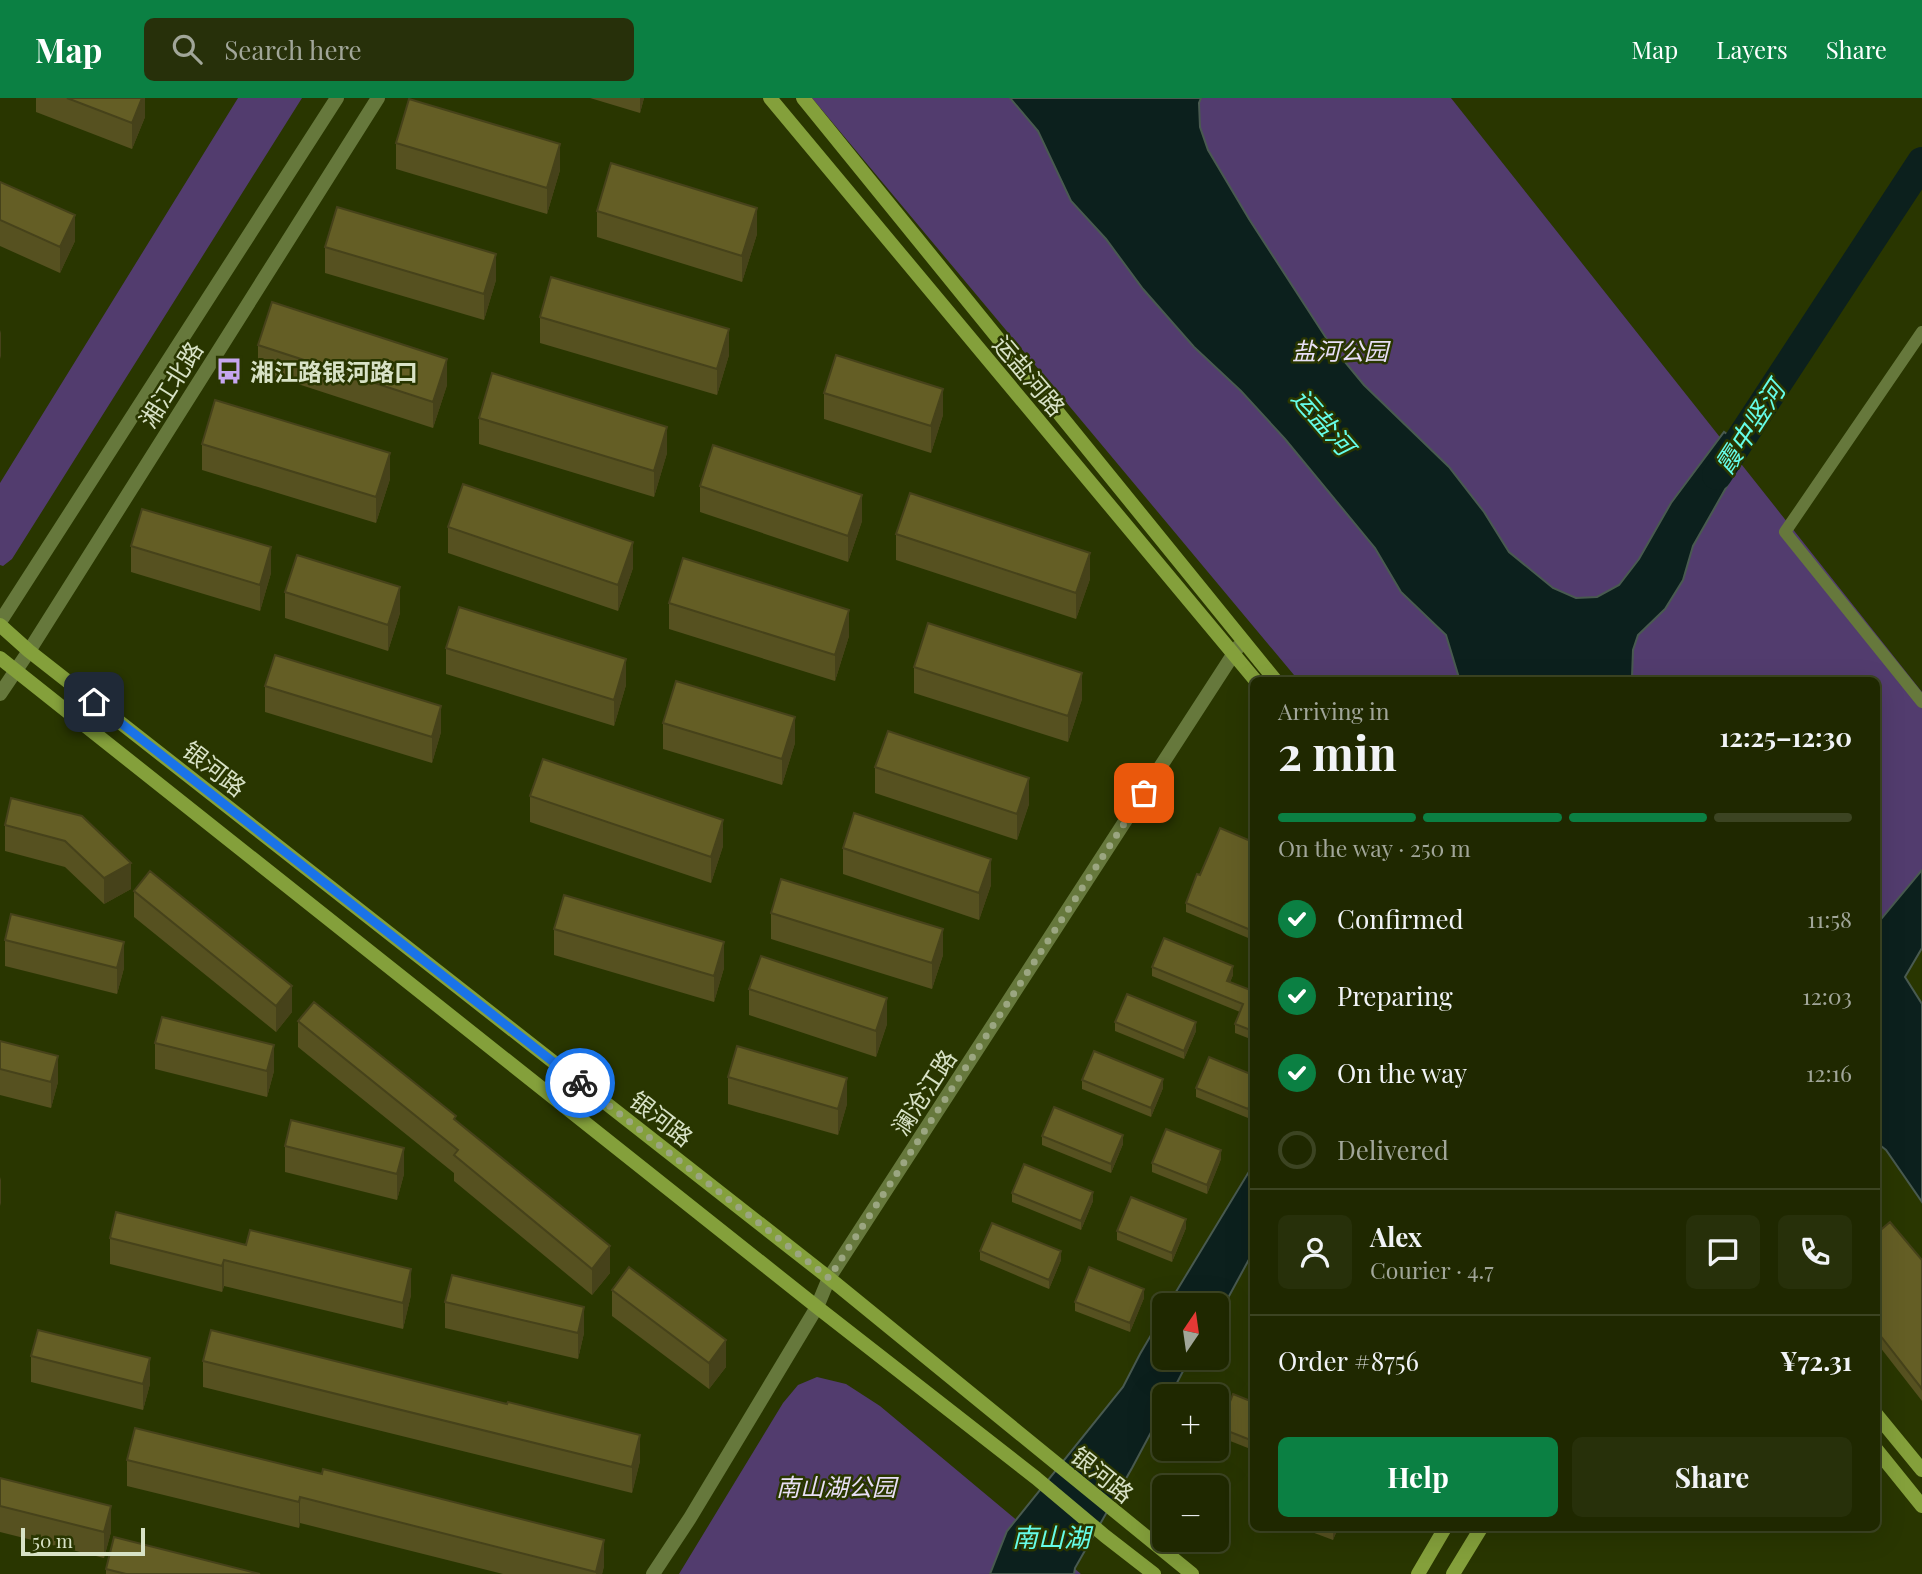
<!DOCTYPE html>
<html lang="en">
<head>
<meta charset="utf-8">
<style>
  :root { --surface:#1f2800; --page:#27300a; --text:#f1f3f6; --muted:#a1a699; --line:#3c4422; --accent:#0b8043 }
  body { margin:0; font-family:"Playfair Display","Noto Sans SC",serif; background:var(--page); color:var(--text); height:100vh; display:flex; flex-direction:column; font-size:26px; white-space:nowrap }
  * { box-sizing:border-box; margin:0 }
  p { font-size:23px; color:var(--muted) }
  .icon { flex:none; width:38px; height:38px; fill:none; stroke:currentColor; stroke-width:2; stroke-linecap:round; stroke-linejoin:round }
  .map { position:relative; flex:1; overflow:hidden }
  .details { position:absolute; left:1250px; top:579px; width:630px; height:854px; display:flex; flex-direction:column; background:var(--surface); border-radius:10px; box-shadow:0 7px 28px #0002,0 0 0 2px var(--line) }
  .details>* { flex:none }
  .needle { width:46px; rotate:13deg }
  .buttons { position:absolute; left:1152px; top:1195px; display:grid; gap:14px }
  .buttons a { display:grid; place-items:center; width:77px; height:77px; border-radius:10px; background:var(--surface); box-shadow:0 7px 28px #0002,0 0 0 2px var(--line); font-size:35px }
  .scale { position:absolute; left:21px; bottom:18px; width:124px; box-sizing:border-box; padding-left:7px; border:4px solid #d8e2c6; border-top:0; font-size:19px; line-height:24px; white-space:nowrap; color:#d8e2c6; -webkit-text-stroke:5px #293600; paint-order:stroke }
  .pin { position:absolute; display:grid; place-items:center; width:60px; height:60px; color:#fff; margin:-30px; border-radius:14px; box-shadow:0 4px 10px #0006 }
  .courier { position:absolute; display:grid; place-items:center; width:70px; height:70px; margin:-35px; border:5px solid #1a73e8; border-radius:50%; background:#fff; color:#222; box-shadow:0 2px 9px #0007 }
  .summary em { font-style:normal; font-weight:700 }
  .summary div { display:flex; flex-direction:column-reverse }
  .summary { display:flex; align-items:center; justify-content:space-between; height:119px; padding:0 28px }
  h1 { font-size:46px; font-weight:700; line-height:52px }
  .bar { display:grid; grid-template-columns:repeat(4,1fr); gap:10px 7px; align-content:center; height:84px; padding:0 28px }
  .bar i { height:9px; border-radius:5px; background:var(--line) }
  .bar .on { background:var(--accent) }
  .bar p { grid-column:span 4 }
  .line { display:flex; align-items:center; gap:18px; padding:0 28px; border-top:2px solid var(--line) }
  .line div { flex:1 }
  .round { display:grid; place-items:center; flex:none; width:74px; height:74px; border-radius:10px; background:var(--page) }
  ol { padding:0 28px; list-style:none }
  li { display:flex; align-items:center; gap:21px; height:77px }
  li p { margin-inline-start:auto }
  li .icon { padding:7px; border-radius:50%; background:var(--accent); color:#fff; stroke-width:4 }
  li:last-child { color:var(--muted) }
  li i { width:38px; height:38px; border:4px solid var(--line); border-radius:50% }
  .button { display:flex; gap:14px; margin-top:auto; padding:14px 28px }
  .button a { flex:1; height:80px; border-radius:10px; background:var(--accent); color:#fff; font-size:28px; font-weight:700; line-height:80px; text-align:center }
  .button a+a { background:var(--page); color:var(--text) }
  header { display:flex; align-items:center; gap:42px; box-sizing:border-box; height:98px; padding:0 35px; background:var(--accent); color:#fff }
  header strong { font-size:33px }
  nav { display:flex; gap:38px; margin-inline-start:auto; font-size:24px }
  .search { width:490px; height:63px; background:var(--page); display:flex; align-items:center; gap:18px; box-sizing:border-box; padding:0 24px; border-radius:10px; color:var(--muted); font-size:26px }
  .map>svg:first-child { display:block }
</style>
</head>
<body>
<header>
<strong>Map</strong>
<div class="search"><svg class="icon" aria-label="search" viewBox="0 0 24 24"><circle cx="10" cy="10" r="6"/><path d="M15 15l6 6"/></svg>Search here</div>
<nav><a>Map</a><a>Layers</a><a>Share</a></nav>
</header>
<div class="map">
<svg width="1922" height="1476" viewBox="0 0 1922 1476">
  <rect width="100%" height="100%" fill="#293600"/>
  <!-- green -->
  <path fill="#523c6e" d="M238,0H302L12,461L3,468L0,467V385Z
    M812,0H1451L1922,594V772L1876,827V583H1299Z
    M817,1279L846,1286L880,1308L1081,1476H679L783,1305L798,1287Z"/>
  <!-- water -->
  <path fill="#0c201d" stroke="#495a50" stroke-width="2" d="M1010,0H1201L1199,5L1200,29L1208,52L1249,121L1330,246L1364,287L1449,369L1484,414L1509,454L1553,490L1576,500L1597,499L1619,487L1639,461L1671,405L1724,334L1748,351L1693,448L1683,482L1665,511L1638,537L1633,552L1632,579L1634,583H1460L1446,537L1401,494L1375,450L1285,341L1241,293L1194,249L1143,191L1106,141L1071,103L1038,33Z
    M1922,772V850L1905,879L1922,906V1104L1886,1052L1876,1044V827Z
    M1253,1067V1154L1216,1222V1208L1168,1207Z
    M1164,1215V1260H1190L1170,1298H1164V1310L1132,1370L1075,1470L1074,1476H990L1007,1433L1123,1289L1140,1256Z"/>
  <g fill="none" stroke-linecap="round" stroke-linejoin="round">
    <!-- river -->
    <path stroke="#0c201d" stroke-width="30" d="M1717,377L1922,64"/>
    <!-- minor -->
    <path stroke="#66783c" stroke-width="12" d="M1922,234L1785,434L1922,604"/>
    <!-- tertiary -->
    <path stroke="#66783c" stroke-width="14" d="M0,524L337,0
      M0,596L29,553L378,0
      M653,1476L690,1420L817,1209L829,1180L1238,549"/>
    <!-- secondary -->
    <path stroke="#84a03b" stroke-width="14" d="M770,0L1256,583
      M803,0L1276,583
      M0,527L29,553L829,1180L1192,1476
      M0,560L817,1209L1036,1380L1105,1438L1154,1476
      M1876,1316L1922,1372
      M1876,1351L1922,1408
      M1418,1476L1445,1430
      M1453,1476L1481,1430"/>
  </g>
  <!-- wall -->
  <path fill="#565120" d="M36,0H145V19L132,51L36,14Z
    M590,0H644L640,15Z
    M396,45L560,72L547,116L396,71Z
    M0,84L75,143L60,175L0,148Z
    M597,113L757,136L742,184L597,139Z
    M325,149L496,182L484,222L325,175Z
    M540,219L729,257L717,297L540,245Z
    M258,247L447,287L433,330L258,273Z
    M824,295L943,317L931,355L824,321Z
    M479,320L667,355L654,399L479,346Z
    M202,346L390,381L376,425L202,372Z
    M700,388L862,423L848,464L700,414Z
    M448,429L633,470L618,513L448,455Z
    M896,436L1090,481L1076,521L896,462Z
    M131,448L271,475L260,513L131,474Z
    M285,494L400,515L388,553L285,520Z
    M669,505L849,538L835,583L669,531Z
    M446,550L626,587L614,628L446,576Z
    M914,569L1082,601L1068,644L914,595Z
    M265,588L441,634L432,665L265,614Z
    M663,625L795,645L782,687L663,651Z
    M875,669L1029,706L1017,742L875,695Z
    M530,698L723,748L711,785L530,724Z
    M11,700L131,791L104,806L65,769L5,753V727Z
    M1253,744V842L1186,814V805Z
    M843,750L991,787L979,822L843,776Z
    M134,793L292,914L276,934L134,819Z
    M771,815L943,857L932,891L771,841Z
    M554,831L724,870L714,904L554,857Z
    M5,842L124,870L117,896L5,868Z
    M1152,869L1233,877L1230,884L1253,893V942L1235,935V926L1240,914L1152,878Z
    M749,891L887,926L876,959L749,917Z
    M298,923L610,1175L592,1197L454,1083V1075L298,949Z
    M1115,924L1196,933L1184,961L1115,933Z
    M0,943L58,984L51,1010L0,997Z
    M155,945L274,973L267,999L155,971Z
    M1253,977V1009L1248,1020L1196,999V990Z
    M728,979L847,1006L838,1037L728,1006Z
    M1082,982L1163,990L1151,1019L1082,991Z
    M1042,1038L1123,1046L1111,1075L1042,1047Z
    M285,1048L404,1076L397,1102L285,1074Z
    M1221,1061L1207,1096L1152,1074V1065Z
    M1012,1095L1093,1103L1081,1132L1012,1104Z
    M1186,1130L1172,1164L1117,1142V1133Z
    M1876,1136L1922,1162V1303L1876,1244Z
    M110,1140L411,1197L403,1231L224,1188L222,1194L110,1166Z
    M980,1153L1061,1162L1049,1191L980,1162Z
    M612,1192L726,1269L709,1291L612,1218Z
    M1144,1200L1130,1234L1075,1213V1204Z
    M445,1204L584,1235L578,1261L445,1230Z
    M31,1258L150,1286L143,1312L31,1284Z
    M203,1263L640,1363L632,1395L203,1289Z
    M1253,1304V1352L1220,1339V1330Z
    M135,1330L604,1468L602,1476H503L300,1425L299,1430L127,1388V1362Z
    M0,1380L111,1434L104,1460L0,1434Z
    M1301,1430H1338L1333,1442Z
    M106,1471L260,1476H106Z"/>
  <!-- shaded-wall -->
  <path fill="#46421a" d="M142,0H145V19L132,51V25Z
    M640,0H644L640,15Z
    M560,46V72L547,116V90Z
    M757,110V136L742,184V158Z
    M75,117V143L60,175V149Z
    M496,156V182L484,222V196Z
    M729,231V257L717,297V271Z
    M1,232V258L0,261V235Z
    M447,261V287L433,330V304Z
    M943,291V317L931,355V328Z
    M667,329V355L654,399V373Z
    M390,355V381L376,425V399Z
    M862,397V423L848,464V438Z
    M633,444V470L618,513V487Z
    M271,449V475L260,513V487Z
    M1090,455V481L1076,521V495Z
    M400,489V515L388,553V527Z
    M849,512V538L835,583V557Z
    M626,561V587L614,628V602Z
    M1082,575V601L1068,644V618Z
    M441,608V634L432,665V639Z
    M795,619V645L782,687V661Z
    M1029,680V706L1017,742V716Z
    M723,722V748L711,785V759Z
    M991,761V787L979,822V795Z
    M131,765V791L104,806V780Z
    M943,831V857L932,891V865Z
    M124,844V870L117,896V870Z
    M724,844V870L714,904V878Z
    M1233,868V877L1227,892V883Z
    M292,888V914L276,934V908Z
    M887,900V926L876,959V933Z
    M1196,924V933L1184,961V953Z
    M274,947V973L267,999V973Z
    M58,958V984L51,1010V984Z
    M847,980V1006L838,1037V1011Z
    M1163,981V990L1151,1019V1010Z
    M1253,1000V1009L1248,1020V1011Z
    M1123,1037V1046L1111,1075V1066Z
    M404,1050V1076L397,1102V1076Z
    M1221,1052V1061L1207,1096V1087Z
    M1,1079V1105L0,1108V1082Z
    M1093,1094V1103L1081,1132V1123Z
    M1186,1121V1130L1172,1164V1155Z
    M610,1148V1175L592,1197V1171Z
    M1061,1153V1162L1049,1191V1182Z
    M224,1162V1188L222,1194V1168Z
    M411,1171V1197L403,1231V1205Z
    M1144,1191V1200L1130,1234V1225Z
    M584,1209V1235L578,1261V1235Z
    M726,1242V1269L709,1291V1265Z
    M150,1260V1286L143,1312V1286Z
    M640,1337V1363L632,1395V1369Z
    M300,1399V1425L299,1430V1404Z
    M111,1408V1434L104,1460V1434Z
    M1334,1430H1338L1333,1442V1433Z
    M604,1442V1468L602,1476H596Z"/>
  <!-- building -->
  <path fill="#645e25" stroke="#46421a" stroke-width="2" d="M67,0H142L132,25Z
    M409,1L560,46L547,90L396,45Z
    M611,65L757,110L742,158L597,113Z
    M0,84L75,117L60,149L0,122Z
    M337,109L496,156L484,196L325,149Z
    M551,179L729,231L717,271L540,219Z
    M272,204L447,261L433,304L258,247Z
    M836,257L943,291L931,328L824,295Z
    M492,275L667,329L654,373L479,320Z
    M215,302L390,355L376,399L202,346Z
    M713,347L862,397L848,438L700,388Z
    M463,386L633,444L618,487L448,429Z
    M910,395L1090,455L1076,495L896,436Z
    M142,411L271,449L260,487L131,448Z
    M297,457L400,489L388,527L285,494Z
    M683,460L849,512L835,557L669,505Z
    M459,509L626,561L614,602L446,550Z
    M928,525L1082,575L1068,618L914,569Z
    M275,557L441,608L432,639L265,588Z
    M676,583L795,619L782,661L663,625Z
    M888,633L1029,680L1017,716L875,669Z
    M543,661L723,722L711,759L530,698Z
    M11,700L82,718L131,765L104,780L65,743L5,727Z
    M854,715L991,761L979,795L843,750Z
    M1220,730L1253,744V833L1186,805L1197,776L1200,777Z
    M150,773L292,888L276,908L134,793Z
    M781,781L943,831L932,865L771,815Z
    M564,797L724,844L714,878L554,831Z
    M11,816L124,844L117,870L5,842Z
    M1164,840L1233,868L1227,883L1253,893V933L1235,926L1243,906L1152,869Z
    M761,858L887,900L876,933L749,891Z
    M1127,896L1196,924L1184,953L1115,924Z
    M314,904L456,1018L454,1021L610,1148L592,1171L454,1057L458,1052L298,923Z
    M162,919L274,947L267,973L155,945Z
    M0,943L58,958L51,984L0,971Z
    M737,948L847,980L838,1011L728,979Z
    M1094,953L1163,981L1151,1010L1082,982Z
    M1209,959L1253,977V1000L1248,1011L1196,990Z
    M1054,1009L1123,1037L1111,1066L1042,1038Z
    M291,1022L404,1050L397,1076L285,1048Z
    M1166,1031L1221,1052L1207,1087L1152,1065Z
    M1024,1066L1093,1094L1081,1123L1012,1095Z
    M1131,1099L1186,1121L1172,1155L1117,1133Z
    M116,1114L246,1147L250,1132L411,1171L403,1205L224,1162L222,1168L110,1140Z
    M1890,1124L1922,1162V1291L1876,1232V1136Z
    M992,1125L1061,1153L1049,1182L980,1153Z
    M629,1169L726,1242L709,1265L612,1192Z
    M1089,1169L1144,1191L1130,1225L1075,1204Z
    M452,1177L584,1209L578,1235L445,1204Z
    M38,1232L150,1260L143,1286L31,1258Z
    M211,1232L507,1306L508,1304L640,1337L632,1369L203,1263Z
    M1233,1296L1253,1304V1343L1220,1330Z
    M135,1330L322,1376L323,1371L604,1442L596,1474L300,1399L299,1404L127,1362Z
    M0,1380L111,1408L104,1434L0,1408Z
    M114,1439L260,1476H126L106,1471Z"/>
  <g fill="none" stroke-linecap="round" stroke-linejoin="round">
    <!-- done -->
    <path stroke="#9ba681" stroke-width="7" stroke-dasharray="0 12.6" d="M580,985L829,1180L1144,695"/>
    <!-- route -->
    <path stroke="#1a73e8" stroke-width="9" d="M94,604L580,985"/>
  </g>
  <!-- icons -->
  <defs>
    <g id="bus-bare" transform="scale(2.1)"><path d="M-5-6H5V4H4V6H2V4H-2V6H-4V4H-5ZM-3.5-4V0h7V-4ZM-3.5 1.2v1.5H-2V1.2ZM2 1.2v1.5H3.5V1.2Z" fill="#c6a6f0" stroke="#293600" stroke-width="2.5" paint-order="stroke"/></g>
  </defs>
  <g fill-rule="evenodd">
    <use href="#bus-bare" x="229" y="273"/>
  </g>
  <g text-anchor="middle" dominant-baseline="central" stroke-width="5" stroke-linejoin="round" paint-order="stroke">
    <!-- park labels -->
    <g font-size="24" font-style="italic" fill="#e8dff6" stroke="#293600">
      <text x="1340" y="252">盐河公园</text>
      <text x="836" y="1388">南山湖公园</text>
    </g>
    <!-- poi labels -->
    <g font-size="24" font-weight="bold" fill="#d8e2c6" stroke="#293600" text-anchor="start">
      <text x="250" y="273">湘江路银河路口</text>
    </g>
    <!-- street labels -->
    <g font-size="24" fill="#d8e2c6" stroke="#293600">
      <text transform="translate(1030 277) rotate(50)">运盐河路</text>
      <text transform="translate(170 286) rotate(-58)">湘江北路</text>
      <text transform="translate(215 670) rotate(38)">银河路</text>
      <text transform="translate(923 994) rotate(-57)">澜沧江路</text>
      <text transform="translate(662 1020) rotate(38)">银河路</text>
      <text transform="translate(1103 1376) rotate(39)">银河路</text>
    </g>
    <!-- water labels -->
    <g font-size="26" font-style="italic" fill="#66fde9" stroke="#293600">
      <text transform="translate(1324 323) rotate(49)">运盐河</text>
      <text transform="translate(1749 329) rotate(-57)">霞中竖河</text>
      <text x="1051" y="1438">南山湖</text>
    </g>
  </g>
</svg>
<div class="buttons">
<a><svg class="needle" viewBox="-14 -14 28 28"><path d="M0-13l5 13h-10z" fill="#e53935"/><path d="M0 13l5-13h-10z" fill="#a1a699"/></svg></a>
<a>+</a>
<a>−</a>
</div>
<div class="scale">50 m</div>
<div class="pin" style="left:1144px;top:695px;background:#ea580c"><svg class="icon" aria-label="bag" viewBox="0 0 24 24"><path d="M5 8h14l-1 12H6zM9 8a3 3 0 0 1 6 0"/></svg></div>
<div class="pin" style="left:94px;top:604px;background:#1f2937"><svg class="icon" aria-label="home" viewBox="0 0 24 24"><path d="M3 11l9-7 9 7M6 9v11h12V9"/></svg></div>
<div class="courier" style="left:580px;top:985px"><svg class="icon" aria-label="bike" viewBox="0 0 24 24"><circle cx="6" cy="16" r="4"/><circle cx="18" cy="16" r="4"/><path d="M6 16l4-8h5l3 8M10 8l3 8H6M13 5h3"/></svg></div>
<section class="details">
<div class="summary"><div><h1>2 min</h1><p>Arriving in</p></div><em>12:25–12:30</em></div>
<div class="bar"><i class="on"></i><i class="on"></i><i class="on"></i><i></i><p>On the way · 250 m</p></div>
<ol>
<li><svg class="icon" aria-label="check" viewBox="0 0 24 24"><path d="M5 12l5 5 9-10"/></svg>Confirmed<p>11:58</p></li>
<li><svg class="icon" aria-label="check" viewBox="0 0 24 24"><path d="M5 12l5 5 9-10"/></svg>Preparing<p>12:03</p></li>
<li><svg class="icon" aria-label="check" viewBox="0 0 24 24"><path d="M5 12l5 5 9-10"/></svg>On the way<p>12:16</p></li>
<li><i></i>Delivered</li>
</ol>
<div class="line" style="height:126px"><a class="round"><svg class="icon" aria-label="person" viewBox="0 0 24 24"><circle cx="12" cy="8" r="4"/><path d="M4 21q1-7 8-7t8 7"/></svg></a><div><b>Alex</b><p>Courier · 4.7</p></div><a class="round"><svg class="icon" aria-label="chat" viewBox="0 0 24 24"><path d="M4 5h16v11H9l-5 4z"/></svg></a><a class="round"><svg class="icon" aria-label="phone" viewBox="0 0 24 24"><path d="M5 4h4l2 5-3 2q2 4 5 5l2-3 5 2v4C11 20 4 13 5 4z"/></svg></a></div>
<div class="line" style="height:91px"><div>Order #8756</div><b>¥72.31</b></div>
<div class="button"><a>Help</a><a>Share</a></div>
</section>
</div>
</body>
</html>
